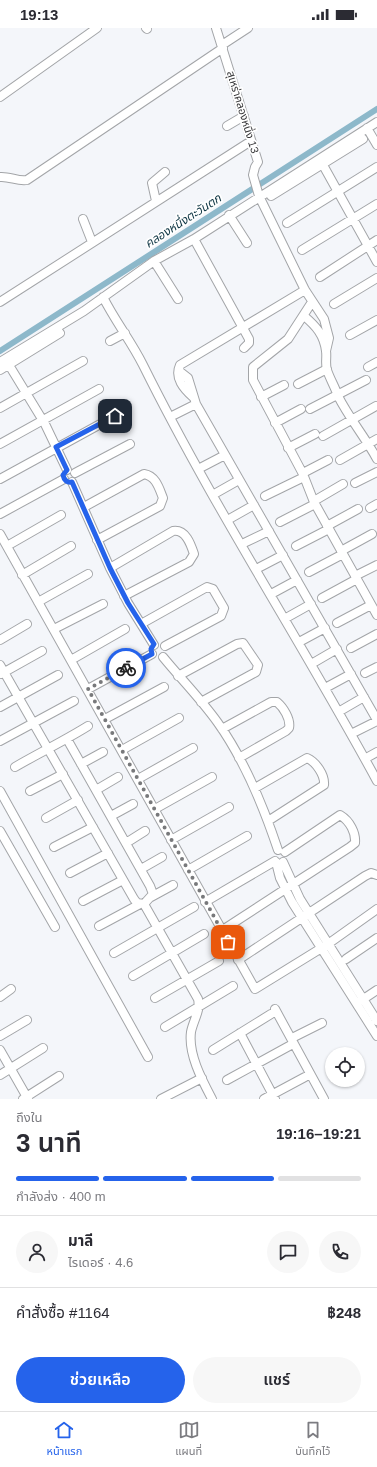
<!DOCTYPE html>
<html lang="th">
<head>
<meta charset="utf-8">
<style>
  :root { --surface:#fff; --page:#f7f7f7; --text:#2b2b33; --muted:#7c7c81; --line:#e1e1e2; --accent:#2563eb }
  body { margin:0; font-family:Arial,"Noto Sans Thai",sans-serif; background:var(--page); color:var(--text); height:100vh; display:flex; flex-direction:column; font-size:15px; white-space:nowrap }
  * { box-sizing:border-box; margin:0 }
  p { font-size:13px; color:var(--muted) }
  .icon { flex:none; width:22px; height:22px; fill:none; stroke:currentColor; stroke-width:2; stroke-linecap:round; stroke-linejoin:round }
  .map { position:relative; height:1071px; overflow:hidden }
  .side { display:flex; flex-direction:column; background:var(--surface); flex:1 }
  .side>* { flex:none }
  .tools { position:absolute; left:325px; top:1019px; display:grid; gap:8px }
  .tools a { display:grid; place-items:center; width:40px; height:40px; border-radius:50%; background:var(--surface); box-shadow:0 1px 3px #0004; font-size:20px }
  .pin { position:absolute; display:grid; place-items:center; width:34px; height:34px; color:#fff; margin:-17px; border-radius:8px; box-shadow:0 2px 6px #0006 }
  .courier { position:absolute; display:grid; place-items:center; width:40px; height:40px; margin:-20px; border:3px solid #2563eb; border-radius:50%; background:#fff; color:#222; box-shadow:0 1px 5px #0007 }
  .headline em { font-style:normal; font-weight:600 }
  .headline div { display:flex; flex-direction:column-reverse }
  .headline { display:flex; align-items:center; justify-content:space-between; height:68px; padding:0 16px }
  h1 { font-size:26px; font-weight:600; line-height:30px }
  .bar { display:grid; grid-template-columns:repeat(4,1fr); gap:6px 4px; align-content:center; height:48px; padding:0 16px }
  .bar i { height:5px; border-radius:3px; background:var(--line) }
  .bar .on { background:var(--accent) }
  .bar p { grid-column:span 4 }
  .line { display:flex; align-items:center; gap:10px; padding:0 16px; border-top:1px solid var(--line) }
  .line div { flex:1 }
  .round { display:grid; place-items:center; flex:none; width:42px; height:42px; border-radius:21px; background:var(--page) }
  .action { display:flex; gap:8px; margin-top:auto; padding:8px 16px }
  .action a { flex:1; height:46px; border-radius:24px; background:var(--accent); color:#fff; font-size:16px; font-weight:600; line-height:46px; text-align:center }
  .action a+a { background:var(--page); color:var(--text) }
  .status { display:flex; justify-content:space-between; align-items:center; height:28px; padding:0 20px; background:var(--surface); direction:ltr }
  .status svg { height:11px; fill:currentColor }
  .tab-bar { display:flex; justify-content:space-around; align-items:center; height:56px; border-top:1px solid var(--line); background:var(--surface); font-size:11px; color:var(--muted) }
  .tab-bar a { display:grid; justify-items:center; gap:2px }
  .tab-bar .on { color:var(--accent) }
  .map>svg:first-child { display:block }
</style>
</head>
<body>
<div class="status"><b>19:13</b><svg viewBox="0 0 49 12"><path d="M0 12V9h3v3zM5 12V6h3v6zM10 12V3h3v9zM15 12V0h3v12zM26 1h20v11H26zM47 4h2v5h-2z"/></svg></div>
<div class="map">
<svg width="377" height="1071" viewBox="0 0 377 1071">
  <rect width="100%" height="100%" fill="#f4f6fa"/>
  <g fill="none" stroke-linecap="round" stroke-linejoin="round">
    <!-- canal -->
    <path stroke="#8db8ca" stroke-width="6" d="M0,323L377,81"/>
    <!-- minor casing -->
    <g stroke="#a3a5a8" stroke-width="10">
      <path id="minor" d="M146,0L147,1
        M216,0L258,134L255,139L253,147L259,168L305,262L324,291L329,310L326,323
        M222,17L248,0
        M0,69L97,0
        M227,98L244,88
        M367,100L377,117
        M323,137L377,234
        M0,149C9,148 19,154 27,152L223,20
        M271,168L363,111
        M156,173L152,155L165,144
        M229,187L247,215
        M83,191L92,214
        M287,195L377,139
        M194,211L249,311V315L244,320
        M302,222L377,176
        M154,233L178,271
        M320,249L377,212
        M103,269C115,293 131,313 143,337C214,480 301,613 377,753
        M0,274L251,113
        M312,274L288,311L253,339V352L303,446L314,474L377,587
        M334,276L377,250
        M304,288C316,298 324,307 326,323C327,329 325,336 327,342C330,351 335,359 338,368C349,390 365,409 377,431
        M350,307L377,292
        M110,313L125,305
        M0,334L84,283L154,233L194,211L377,94
        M9,337L45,396L67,442
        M368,339L377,334
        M0,342L60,305
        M179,343L188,350L196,376L377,692
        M298,356L327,341
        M193,369C184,361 174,350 180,337L305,262
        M261,369L284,357
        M0,380L83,333
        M310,381L366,352
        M174,387L196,376
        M275,395L301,381
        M323,408L376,378
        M0,416L99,361
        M288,420L315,406
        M340,432L377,411
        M202,439L225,427
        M75,445L130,416
        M303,445L328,432
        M0,451L115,388
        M72,454L110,540L128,575L154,617
        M355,455L377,444
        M216,465L239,452
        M265,468L304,449
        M314,473L343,456
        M84,479L144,446C156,448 159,460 163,470L160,478L97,512
        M370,480L377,476
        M0,486L64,451
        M231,490L254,477
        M280,494L315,476
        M327,498L358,481
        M0,506L255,961L328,916L377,881
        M244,515L269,503
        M7,518L61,487
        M296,518L329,501
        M341,523L372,506
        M260,539L283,527
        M110,540L173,503C186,501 191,517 194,526L189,534L124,568
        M309,544L343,526
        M22,547L71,518
        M355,548L377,537
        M273,565L297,552
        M322,570L357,551
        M38,574L88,546
        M286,590L311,576
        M337,595L371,577
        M141,596L207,559L213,561L224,580L221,588L165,618
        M54,601L103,576
        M0,612L27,596
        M301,613L325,600
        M351,620L377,606
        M163,629C181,651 201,671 218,695C245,733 263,777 278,822
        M71,632L125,601
        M313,635L337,621
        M0,637L134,871L137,875L144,876L153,866L150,858L67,711
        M365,645L377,639
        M1,646L42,623
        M178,648L237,616L243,615L258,637L256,644L201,674
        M327,659L351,646
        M88,661L152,626
        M0,679L58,647
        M340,683L364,669
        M105,691L164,659
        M222,701L271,674H277C283,679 291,691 289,700L286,703L239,730
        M353,705L377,693
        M0,713L74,673
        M122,722L179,690
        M368,729L377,724
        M81,736L103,724
        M15,739C39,725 64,713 88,698
        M138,751L193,720
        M255,760L307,730C316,734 325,747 324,757L268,793
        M96,762L118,749
        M0,763L148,1029
        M30,763L63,746
        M155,781L212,749
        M111,788L133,776
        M46,790L78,772
        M0,803L55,899
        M171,812L229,779
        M126,815L145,803
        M54,819L93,799
        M276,834L280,850L292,874L377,1008
        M283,834L300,871L377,993
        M141,841L162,829
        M188,842L247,808
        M70,845L108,825
        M151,869L173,857
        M83,873L123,852
        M205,874L275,833
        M144,876L198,971C201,982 193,993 191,1004C188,1026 202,1052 212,1071
        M99,898L140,876
        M221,903L350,819L355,815C356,805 350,793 340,787L285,824
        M114,925L194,879
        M346,931L377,910
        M238,932L365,848L371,845L377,847
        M133,948L204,906
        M0,969L11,961
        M155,970L219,933
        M359,974L377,962
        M275,981L324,1071
        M165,999L233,958
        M240,1005L275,1071
        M0,1008L27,992
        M292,1010L322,995
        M0,1022L28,1071
        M213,1022L271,986
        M0,1047L43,1020
        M227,1052L291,1017
        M23,1071L59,1048
        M161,1071L202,1050
        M264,1071L305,1049"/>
    </g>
    <!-- minor -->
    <use href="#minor" stroke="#fff" stroke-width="8"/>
  </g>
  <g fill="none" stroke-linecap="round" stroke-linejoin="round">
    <!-- done -->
    <path stroke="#78797b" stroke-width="4" stroke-dasharray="0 7.2" d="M126,640L88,661L228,914"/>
    <!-- route -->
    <path stroke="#2563eb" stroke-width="5" d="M115,388L56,419L67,442L63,447C64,452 67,455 72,454L110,540L128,575L154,616L151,621L152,626L126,640"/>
  </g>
  <g text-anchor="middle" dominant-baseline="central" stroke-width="3.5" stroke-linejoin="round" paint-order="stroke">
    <!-- street labels -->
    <g font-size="11" fill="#353537" stroke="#fff">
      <text transform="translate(243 84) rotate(73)">สุเหร่าคลองหนึ่ง 13</text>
    </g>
    <!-- water labels -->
    <g font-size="12" font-style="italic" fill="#0e3543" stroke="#fff">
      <text transform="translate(183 193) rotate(-33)">คลองหนึ่งตะวันตก</text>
    </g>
  </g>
</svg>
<div class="tools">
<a><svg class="icon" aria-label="locate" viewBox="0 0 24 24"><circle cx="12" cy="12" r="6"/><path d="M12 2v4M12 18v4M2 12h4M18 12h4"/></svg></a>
</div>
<div class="pin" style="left:228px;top:914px;background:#ea580c"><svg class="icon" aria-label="bag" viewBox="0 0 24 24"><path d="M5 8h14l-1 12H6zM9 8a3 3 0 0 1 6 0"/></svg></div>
<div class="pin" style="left:115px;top:388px;background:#1f2937"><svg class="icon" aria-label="home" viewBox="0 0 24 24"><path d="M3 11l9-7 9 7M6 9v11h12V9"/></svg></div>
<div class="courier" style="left:126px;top:640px"><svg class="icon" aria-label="bike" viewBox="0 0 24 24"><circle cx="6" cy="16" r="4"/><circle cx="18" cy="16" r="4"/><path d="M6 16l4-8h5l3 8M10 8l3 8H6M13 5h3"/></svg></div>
</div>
<section class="side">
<div class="headline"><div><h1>3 นาที</h1><p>ถึงใน</p></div><em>19:16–19:21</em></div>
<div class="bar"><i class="on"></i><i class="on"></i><i class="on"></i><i></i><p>กำลังส่ง · 400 m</p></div>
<div class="line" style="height:72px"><a class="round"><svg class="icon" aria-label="person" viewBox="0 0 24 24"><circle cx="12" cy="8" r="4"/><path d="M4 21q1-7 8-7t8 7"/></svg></a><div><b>มาลี</b><p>ไรเดอร์ · 4.6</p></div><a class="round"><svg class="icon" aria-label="chat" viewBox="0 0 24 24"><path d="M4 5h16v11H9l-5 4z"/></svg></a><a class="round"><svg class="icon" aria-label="phone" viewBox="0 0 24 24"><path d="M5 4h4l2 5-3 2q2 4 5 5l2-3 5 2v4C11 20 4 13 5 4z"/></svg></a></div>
<div class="line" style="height:52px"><div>คำสั่งซื้อ #1164</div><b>฿248</b></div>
<div class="action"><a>ช่วยเหลือ</a><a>แชร์</a></div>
</section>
<nav class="tab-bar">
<a class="on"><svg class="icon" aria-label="home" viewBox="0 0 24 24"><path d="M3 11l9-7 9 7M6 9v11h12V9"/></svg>หน้าแรก</a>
<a><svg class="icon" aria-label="map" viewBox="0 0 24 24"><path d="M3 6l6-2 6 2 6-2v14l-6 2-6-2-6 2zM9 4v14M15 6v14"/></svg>แผนที่</a>
<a><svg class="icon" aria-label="saved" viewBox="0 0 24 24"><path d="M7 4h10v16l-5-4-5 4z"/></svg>บันทึกไว้</a>
</nav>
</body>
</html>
